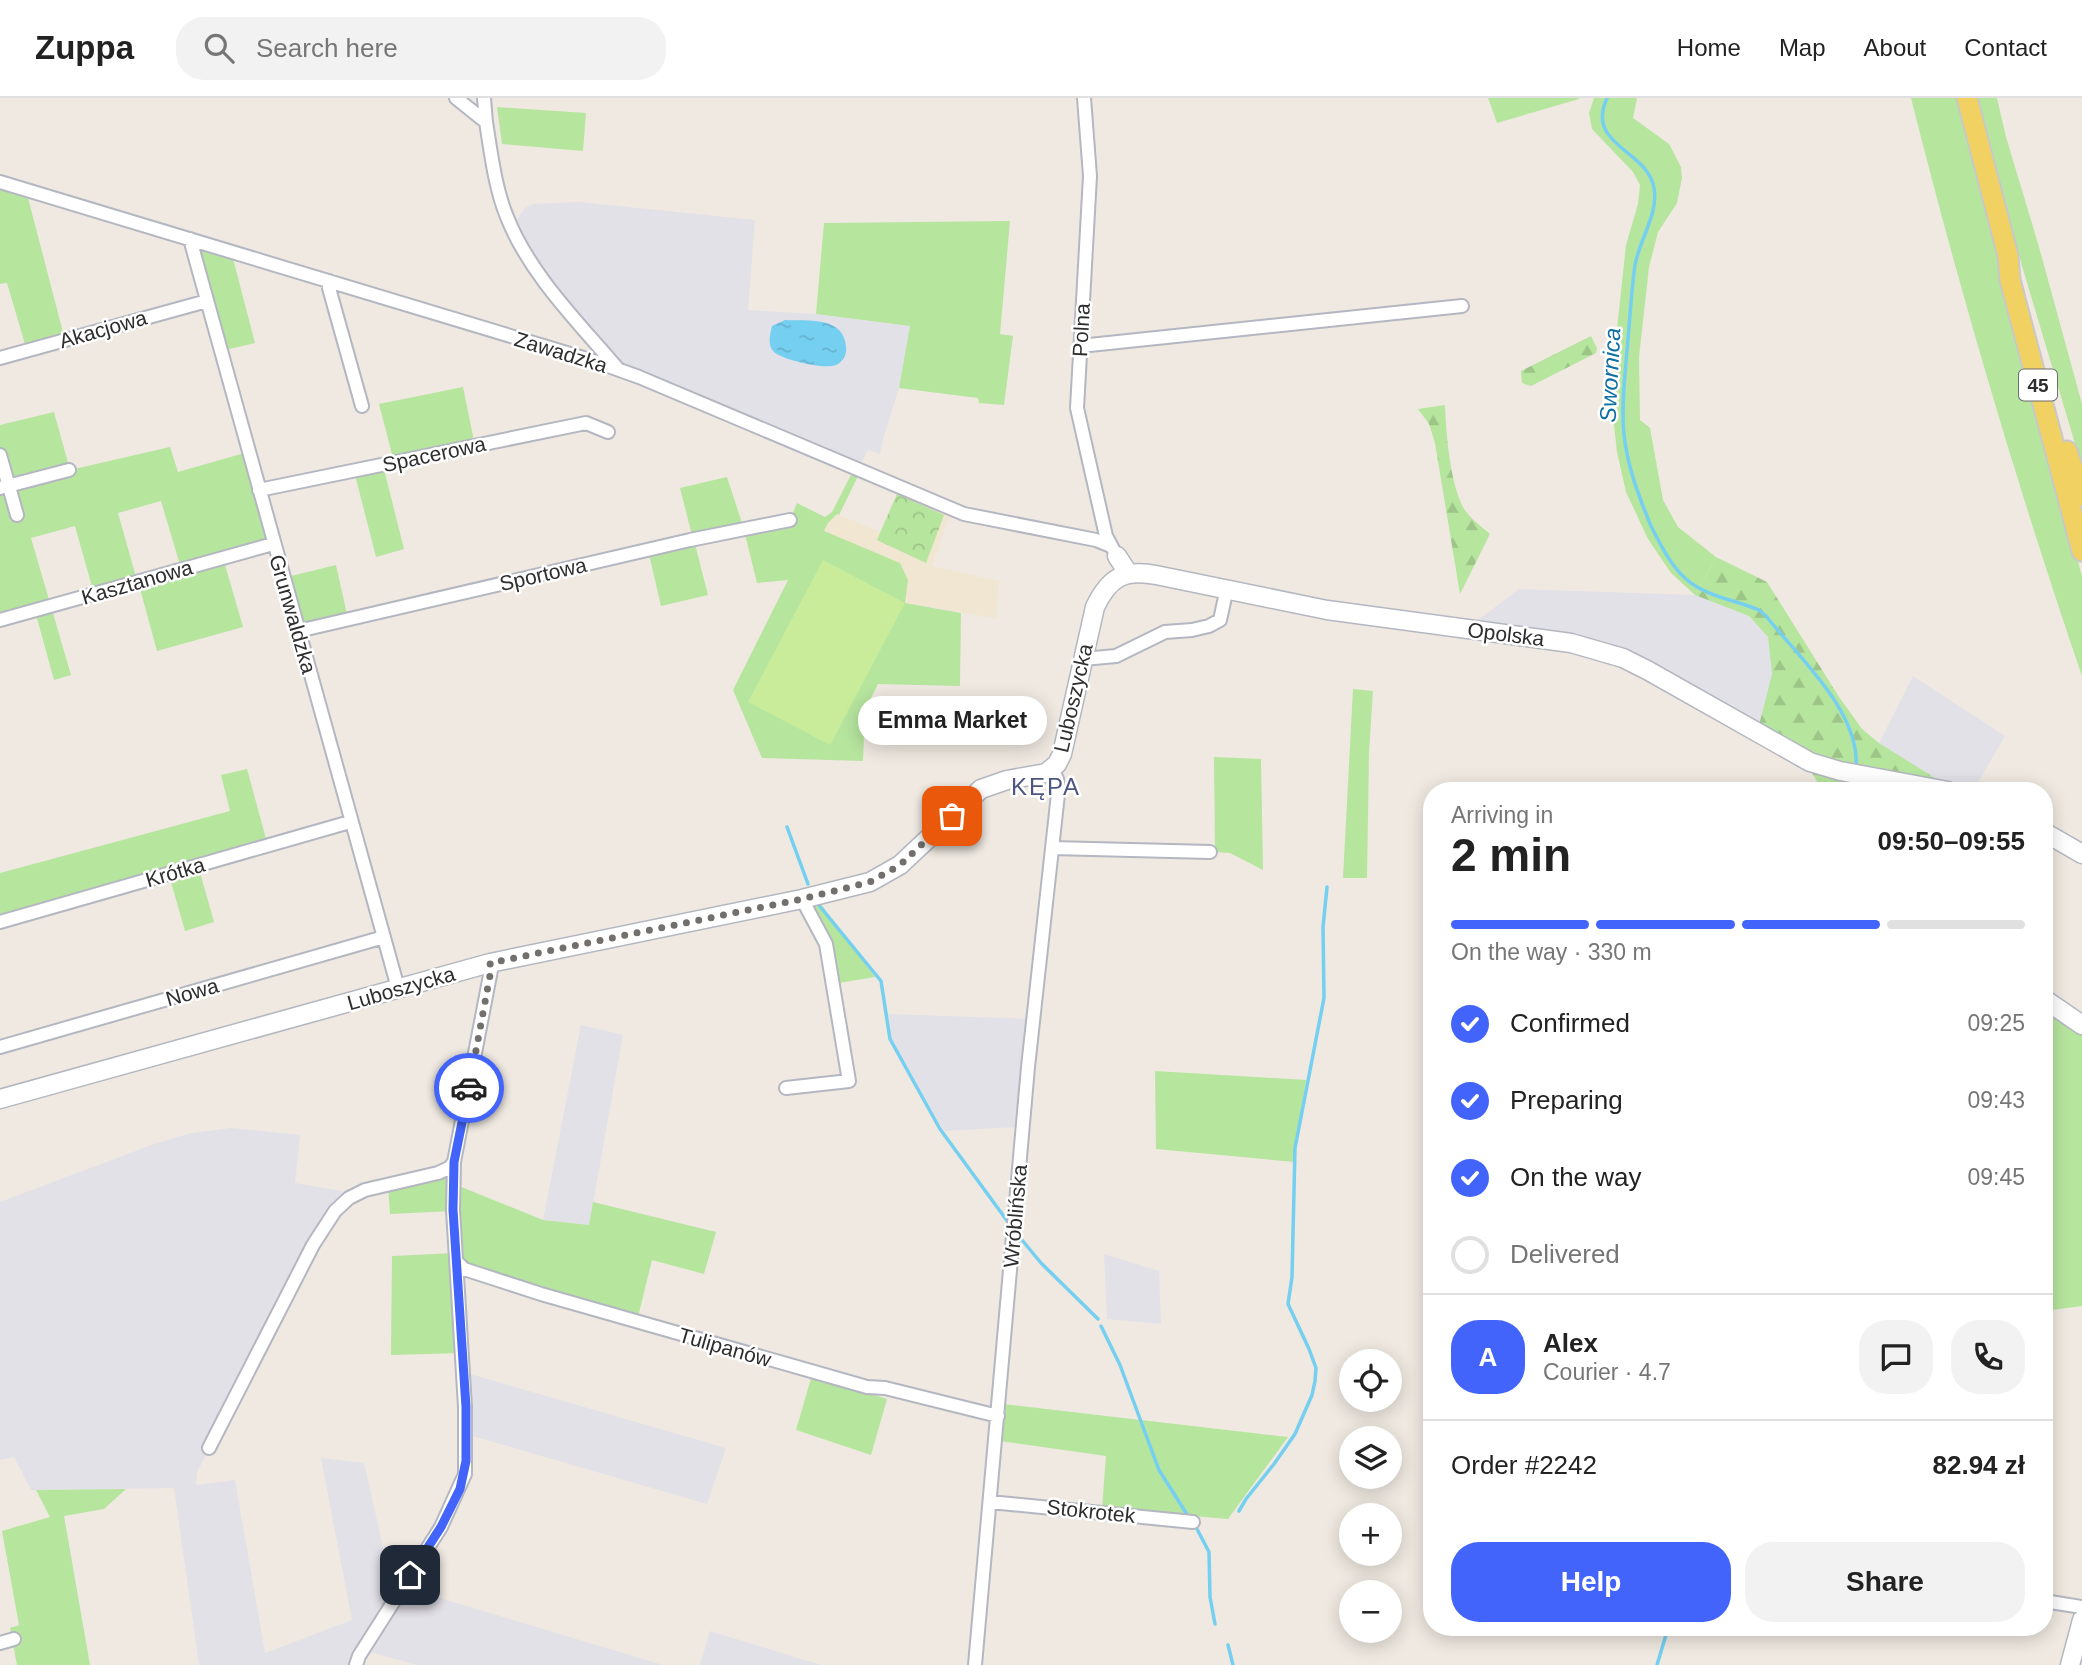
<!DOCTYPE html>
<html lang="en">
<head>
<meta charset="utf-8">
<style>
  :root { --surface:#fff; --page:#f2f2f2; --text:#222; --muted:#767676; --line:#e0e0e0; --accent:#4264fb }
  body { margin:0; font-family:Arial,sans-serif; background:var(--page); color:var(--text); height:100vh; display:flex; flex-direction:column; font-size:26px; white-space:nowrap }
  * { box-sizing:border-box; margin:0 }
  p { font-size:23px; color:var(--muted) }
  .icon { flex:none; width:38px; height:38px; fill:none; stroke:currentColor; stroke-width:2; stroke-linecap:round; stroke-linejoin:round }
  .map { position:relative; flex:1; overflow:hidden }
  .side { position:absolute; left:1423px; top:684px; width:630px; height:854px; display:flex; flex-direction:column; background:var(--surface); border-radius:28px; box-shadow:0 4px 18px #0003 }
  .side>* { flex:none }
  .fabs { position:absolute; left:1339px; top:1251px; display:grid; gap:14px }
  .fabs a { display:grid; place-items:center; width:63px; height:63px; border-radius:50%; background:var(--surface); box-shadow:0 4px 18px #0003; font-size:35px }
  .pin { position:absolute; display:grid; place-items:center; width:60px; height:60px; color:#fff; margin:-30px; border-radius:14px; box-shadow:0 4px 10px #0006 }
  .courier { position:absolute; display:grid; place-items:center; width:70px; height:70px; margin:-35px; border:5px solid #4264fb; border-radius:50%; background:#fff; color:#222; box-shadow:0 2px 9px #0007 }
  .bubble { position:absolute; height:49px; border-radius:24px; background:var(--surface); box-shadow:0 4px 18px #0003; font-size:23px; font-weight:800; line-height:49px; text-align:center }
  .head em { font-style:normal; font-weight:800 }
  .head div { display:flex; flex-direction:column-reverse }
  .head { display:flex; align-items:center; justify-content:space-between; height:119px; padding:0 28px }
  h1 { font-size:46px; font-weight:800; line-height:52px }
  .bar { display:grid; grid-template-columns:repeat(4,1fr); gap:10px 7px; align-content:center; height:84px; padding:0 28px }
  .bar i { height:9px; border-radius:5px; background:var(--line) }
  .bar .selected { background:var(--accent) }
  .bar p { grid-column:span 4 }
  .line { display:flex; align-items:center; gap:18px; padding:0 28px; border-top:2px solid var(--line) }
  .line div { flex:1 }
  .round { display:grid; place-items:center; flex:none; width:74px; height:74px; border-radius:28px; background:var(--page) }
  ol { padding:0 28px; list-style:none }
  li { display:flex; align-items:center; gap:21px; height:77px }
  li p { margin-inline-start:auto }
  li .icon { padding:7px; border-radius:50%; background:var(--accent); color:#fff; stroke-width:4 }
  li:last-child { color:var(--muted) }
  li i { width:38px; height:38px; border:4px solid var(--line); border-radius:50% }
  .button { display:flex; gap:14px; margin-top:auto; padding:14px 28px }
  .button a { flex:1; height:80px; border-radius:28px; background:var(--accent); color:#fff; font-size:28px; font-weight:800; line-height:80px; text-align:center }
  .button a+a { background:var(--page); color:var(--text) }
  header { display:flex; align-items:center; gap:42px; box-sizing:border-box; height:98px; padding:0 35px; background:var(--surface); border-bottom:2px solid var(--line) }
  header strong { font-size:33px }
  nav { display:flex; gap:38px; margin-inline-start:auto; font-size:24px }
  .search { width:490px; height:63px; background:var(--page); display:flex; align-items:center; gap:18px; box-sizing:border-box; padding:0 24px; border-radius:28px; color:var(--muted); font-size:26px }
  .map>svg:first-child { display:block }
</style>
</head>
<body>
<header>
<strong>Zuppa</strong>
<div class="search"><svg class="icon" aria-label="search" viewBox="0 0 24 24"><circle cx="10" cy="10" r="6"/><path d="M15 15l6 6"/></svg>Search here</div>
<nav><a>Home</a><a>Map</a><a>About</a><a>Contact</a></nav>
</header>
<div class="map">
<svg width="2082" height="1567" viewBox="0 0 2082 1567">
  <defs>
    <pattern id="forest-firs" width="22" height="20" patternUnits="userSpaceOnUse" patternTransform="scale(1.75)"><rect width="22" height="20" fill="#b6e59e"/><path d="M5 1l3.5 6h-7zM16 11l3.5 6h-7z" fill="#9dc588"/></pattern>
    <pattern id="park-crowns" width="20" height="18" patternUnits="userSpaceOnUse" patternTransform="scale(1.75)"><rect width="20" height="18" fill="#b6e59e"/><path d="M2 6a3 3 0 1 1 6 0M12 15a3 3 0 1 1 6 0" fill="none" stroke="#9dc588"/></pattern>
    <pattern id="water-ripples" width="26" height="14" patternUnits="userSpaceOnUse" patternTransform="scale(1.75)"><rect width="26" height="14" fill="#75cff0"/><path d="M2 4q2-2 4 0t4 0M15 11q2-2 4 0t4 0" fill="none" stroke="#66b2ce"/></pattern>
  </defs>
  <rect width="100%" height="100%" fill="#efe9e1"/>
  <!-- industrial -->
  <path fill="#e3e1e8" d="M579,104L755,122L748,212L816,216L911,228L899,290L883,341L880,356L868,352L858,371L618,272L552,194L514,125L525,110L533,106Z
    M1519,491L1695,497L1749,518L1768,539L1772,576L1757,635L1623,560L1466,531Z
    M1913,578L2005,638L1973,693H1948L1879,645Z
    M889,916L1033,921L1018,1029L944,1033L892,942Z
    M581,927L623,937L589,1128L543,1122Z
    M231,1030L300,1037L295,1085L357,1096L342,1105L197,1374L196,1387L235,1382L265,1555L352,1522L321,1360L364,1365L395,1502L403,1489L663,1567H417L363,1552L356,1567H199L174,1390L31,1392L14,1359L0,1362V1104L157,1045L192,1035Z
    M1104,1156L1159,1173L1161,1226L1107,1221Z
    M463,1274L726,1350L707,1406L466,1336Z
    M710,1533L818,1566L821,1567H700Z"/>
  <!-- education -->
  <path fill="#f0e6d1" d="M900,389L952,411L932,468L999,483L996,520L905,505L908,482L823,433L828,425L837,416L880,434Z"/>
  <!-- grass -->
  <path fill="#b6e59e" d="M1488,0H1579V1L1497,25Z
    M1594,0H1637L1633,20L1669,46L1681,69L1682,80L1677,105L1658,134L1649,169L1639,259L1640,322L1650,330L1663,402L1678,429L1716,459L1695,497L1671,475L1648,441L1626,394L1617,354L1612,308L1614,259L1626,147L1638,106L1640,87L1633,74L1592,31L1589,15Z
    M1911,0H1997L2006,39L2039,149L2082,306V369L2017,151L1990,86L2065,416L2082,478V578C2017,388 1960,195 1911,0Z
    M497,9L586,15L583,53L502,46Z
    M0,84L26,92L65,242L27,253L7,185L0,186Z
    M1010,123L1000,236L1013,238L1004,307L979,305L978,300L899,290L910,228L816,216L824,125Z
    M190,141L231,153L255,245L221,253Z
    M463,289L475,348L394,364L379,306Z
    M54,314L70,372L170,349L178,374L248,354L273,446L223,460L243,529L157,553L139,487L180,467L161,403L118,415L136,479L94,496L75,428L31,440L71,577L54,582L35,513L0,522V390L8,387L0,357V327Z
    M383,367L404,451L376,459L354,373Z
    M855,369L861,372L839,417L837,416L828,425L824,433L900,465L908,482L905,505L961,515L960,588L878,586L865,612L863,663L762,660L733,592L788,482L757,485L744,432L694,442L708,497L661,508L648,452L693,441L680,390L727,379L744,431L790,422L797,405L825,419L832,414Z
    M336,467L348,521L298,533L283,480Z
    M1353,591L1373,593L1369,654L1367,780H1343Z
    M1214,659L1261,661L1263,772L1230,755L1215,754Z
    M247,671L268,748L199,771L214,824L185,833L169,777L0,824V775L230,713L221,677Z
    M815,798L875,879L833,886L826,846L802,801Z
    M2044,901L2082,927V1208L2044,1213Z
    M1155,973L1306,982L1295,1050V1064L1156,1051Z
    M449,1070L454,1086L543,1122L589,1127L593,1104L716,1134L704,1176L652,1162L638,1219L457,1165L462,1255L391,1257L392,1158L456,1155L453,1113L390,1116L388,1087Z
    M812,1277L887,1301L871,1357L796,1332Z
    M1004,1306L1288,1339L1228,1421L1102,1410L1106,1358L1000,1343Z
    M126,1391L104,1411L64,1418L90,1567H17L10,1530L19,1527L2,1433L50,1419L36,1392Z"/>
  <!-- forest -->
  <path fill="url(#forest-firs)" d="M1591,238L1597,250L1596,255L1531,288L1522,285L1521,273Z
    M1445,307C1446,336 1450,384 1463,409C1469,420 1481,428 1490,436L1460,496L1435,345L1429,326L1418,311Z
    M1716,459L1767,484L1839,599L1862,631L1879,645L1935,680L1931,690L1903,684L1890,693H1823L1803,661L1757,635L1772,576L1768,539L1749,518L1695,497Z"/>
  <!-- park -->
  <path fill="url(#park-crowns)" d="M897,396L944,417L926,465L877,442Z"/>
  <!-- pitch -->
  <path fill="#c9ec9a" d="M823,462L905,505L830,647L748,604Z"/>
  <!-- water -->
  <path fill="url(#water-ripples)" d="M785,222C808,223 844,218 846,249C847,257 843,264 836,267C825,272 783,262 774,254C767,247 770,237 772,228Z"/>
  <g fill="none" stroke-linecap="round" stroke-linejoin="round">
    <!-- stream -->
    <path stroke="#75cff0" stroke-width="3.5" d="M1607,0C1585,48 1648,52 1654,90C1659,115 1639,143 1635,167C1631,195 1630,223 1627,252C1625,279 1621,309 1624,336C1627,368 1639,399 1651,428C1660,446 1671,468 1686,481C1705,498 1735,502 1759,512L1766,518C1799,560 1861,614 1856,671
      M1854,693L1855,682
      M787,729L808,786
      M818,806L881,883L890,941L940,1031L1008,1124
      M1022,1142L1041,1165L1098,1221
      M1101,1228L1120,1267L1159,1372L1188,1418
      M1239,1413L1246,1401L1274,1366L1295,1336L1312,1297L1315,1283L1316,1270L1309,1251L1288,1206L1292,1179L1295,1050L1324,900L1323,829L1327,789
      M1197,1431L1209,1454L1210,1499L1215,1526
      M1228,1547L1233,1567
      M1657,1567L1668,1530"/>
    <!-- street casing -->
    <g stroke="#b4b7c1" stroke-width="16">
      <path id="street" d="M456,0L486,24C491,55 495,90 507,119C530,177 578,224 618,271
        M484,0L486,24
        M1084,0L1090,78L1077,310L1106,438L1113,451
        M0,84L600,265L639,279L964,416L1096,442L1111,448
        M190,141L398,890
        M329,183V190L362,308
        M1080,248L1462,208
        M0,260L207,203
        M0,357L17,417
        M0,390L69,372
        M259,392L586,325L608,334
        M0,522L273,446
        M298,533L690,442L790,422
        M1083,561L1116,558L1165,534L1192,532L1209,528L1220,522L1227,490
        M1052,750L1210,754
        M0,824L350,724
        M0,949L384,839
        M786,990L849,983L826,846L802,801
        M457,1164L464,1171L541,1196L867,1289L885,1290L998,1318
        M209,1350L313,1147L335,1113L349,1100L365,1092L438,1075L449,1070L454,1064
        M990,1404L1193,1424
        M2044,1503L2082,1509
        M0,1545L14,1541
        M356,1567L359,1558L441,1429L465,1376V1309L453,1112L454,1064L491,872L490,865
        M975,1567L1028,969L1058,696L1057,681L1052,671"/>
    </g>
    <!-- secondary casing -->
    <g stroke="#b4b7c1" stroke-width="21">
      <path id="secondary" d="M1117,458L1128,475
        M2044,734L2082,756
        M2044,901L2082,927
        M0,1001L490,865L802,801L870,784L900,767L981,691L1007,682L1046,675L1057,666L1062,656L1095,509C1109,480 1123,471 1156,477L1327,512L1571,545L1623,560L1647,572L1810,664L1840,673L1948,693
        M2070,1567L2082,1522"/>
    </g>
    <!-- primary casing -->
    <g stroke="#c9c9c9" stroke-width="23">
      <path id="primary" d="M1967,0L2008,158L2010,182L2082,453
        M2067,353L2082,398"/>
    </g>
    <!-- street -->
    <use href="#street" stroke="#fff" stroke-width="12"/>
    <!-- secondary -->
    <use href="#secondary" stroke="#fff" stroke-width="18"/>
    <!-- primary -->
    <use href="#primary" stroke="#f2d163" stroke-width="19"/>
  </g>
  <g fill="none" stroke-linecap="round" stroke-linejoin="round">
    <!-- done -->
    <path stroke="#726f6d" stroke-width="7" stroke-dasharray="0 12.6" d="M469,990L491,872L490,865L802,801L870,784L900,767L952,718"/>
    <!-- route -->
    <path stroke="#4264fb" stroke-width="9" d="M410,1477L441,1429L460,1391L466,1363V1309L453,1112L454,1064L469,990"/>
  </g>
  <g text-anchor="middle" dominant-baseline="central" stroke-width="5" stroke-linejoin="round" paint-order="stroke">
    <!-- shield labels -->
    <rect fill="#fff" stroke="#6d6d6d" stroke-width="2" x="2019" y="271.5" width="38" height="31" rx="5"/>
    <g font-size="19" font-weight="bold" fill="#2e2e2e">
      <text x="2038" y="287">45</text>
    </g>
    <!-- street labels -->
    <g font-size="21" fill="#2e2e2e" stroke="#fff">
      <text transform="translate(103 231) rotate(-16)">Akacjowa</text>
      <text transform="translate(1081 232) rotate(-87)">Polna</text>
      <text transform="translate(561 254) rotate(17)">Zawadzka</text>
      <text transform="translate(434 356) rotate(-12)">Spacerowa</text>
      <text transform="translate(543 476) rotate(-13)">Sportowa</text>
      <text transform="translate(137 484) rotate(-16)">Kasztanowa</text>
      <text transform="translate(293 516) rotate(74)">Grunwaldzka</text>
      <text transform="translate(1506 536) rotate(7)">Opolska</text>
      <text transform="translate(1073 600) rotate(-77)">Luboszycka</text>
      <text transform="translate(175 774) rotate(-16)">Krótka</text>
      <text transform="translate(401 890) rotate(-16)">Luboszycka</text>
      <text transform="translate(192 894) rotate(-16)">Nowa</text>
      <text transform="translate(1015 1118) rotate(-85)">Wróblińska</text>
      <text transform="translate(725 1249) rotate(16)">Tulipanów</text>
      <text transform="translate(1091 1413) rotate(6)">Stokrotek</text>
    </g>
    <!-- water labels -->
    <g font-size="23" font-style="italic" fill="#0d6fa3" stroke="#fff">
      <text transform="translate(1610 277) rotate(-87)">Swornica</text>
    </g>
    <!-- quarter labels -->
    <g font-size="24" letter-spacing="2" fill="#4d5680" stroke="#fff">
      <text x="1046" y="688">KĘPA</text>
    </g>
  </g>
</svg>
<div class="fabs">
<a><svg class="icon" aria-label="locate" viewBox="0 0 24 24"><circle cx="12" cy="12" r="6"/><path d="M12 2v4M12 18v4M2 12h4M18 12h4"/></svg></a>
<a><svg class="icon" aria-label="layers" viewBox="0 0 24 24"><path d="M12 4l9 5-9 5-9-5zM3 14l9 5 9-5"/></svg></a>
<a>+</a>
<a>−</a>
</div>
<div class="pin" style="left:952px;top:718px;background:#ea580c"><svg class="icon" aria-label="bag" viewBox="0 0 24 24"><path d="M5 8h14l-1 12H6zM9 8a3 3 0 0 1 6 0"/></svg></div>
<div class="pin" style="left:410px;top:1477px;background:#1f2937"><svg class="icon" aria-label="home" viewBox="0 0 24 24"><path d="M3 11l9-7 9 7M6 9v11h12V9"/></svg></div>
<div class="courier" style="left:469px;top:990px"><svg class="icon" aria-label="car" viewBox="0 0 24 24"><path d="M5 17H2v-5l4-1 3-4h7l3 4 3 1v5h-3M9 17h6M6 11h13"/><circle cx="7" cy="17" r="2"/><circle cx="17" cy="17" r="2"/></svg></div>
<div class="bubble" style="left:858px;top:598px;width:189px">Emma Market</div>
<section class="side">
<div class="head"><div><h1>2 min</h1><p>Arriving in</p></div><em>09:50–09:55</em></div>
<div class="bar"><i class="selected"></i><i class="selected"></i><i class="selected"></i><i></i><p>On the way · 330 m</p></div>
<ol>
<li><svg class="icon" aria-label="check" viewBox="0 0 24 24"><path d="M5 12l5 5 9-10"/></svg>Confirmed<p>09:25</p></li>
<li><svg class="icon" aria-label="check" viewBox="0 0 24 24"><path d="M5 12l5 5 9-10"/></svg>Preparing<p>09:43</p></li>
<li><svg class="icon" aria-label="check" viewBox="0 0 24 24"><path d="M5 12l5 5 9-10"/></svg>On the way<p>09:45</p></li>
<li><i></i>Delivered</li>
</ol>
<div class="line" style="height:126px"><b class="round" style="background:var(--accent);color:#fff">A</b><div><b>Alex</b><p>Courier · 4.7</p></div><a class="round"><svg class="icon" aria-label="chat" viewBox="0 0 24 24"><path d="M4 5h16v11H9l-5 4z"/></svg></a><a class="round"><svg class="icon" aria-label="phone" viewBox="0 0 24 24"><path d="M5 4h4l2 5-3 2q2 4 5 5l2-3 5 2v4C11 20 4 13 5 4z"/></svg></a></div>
<div class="line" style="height:91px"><div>Order #2242</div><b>82.94 zł</b></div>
<div class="button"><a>Help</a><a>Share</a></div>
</section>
</div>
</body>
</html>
